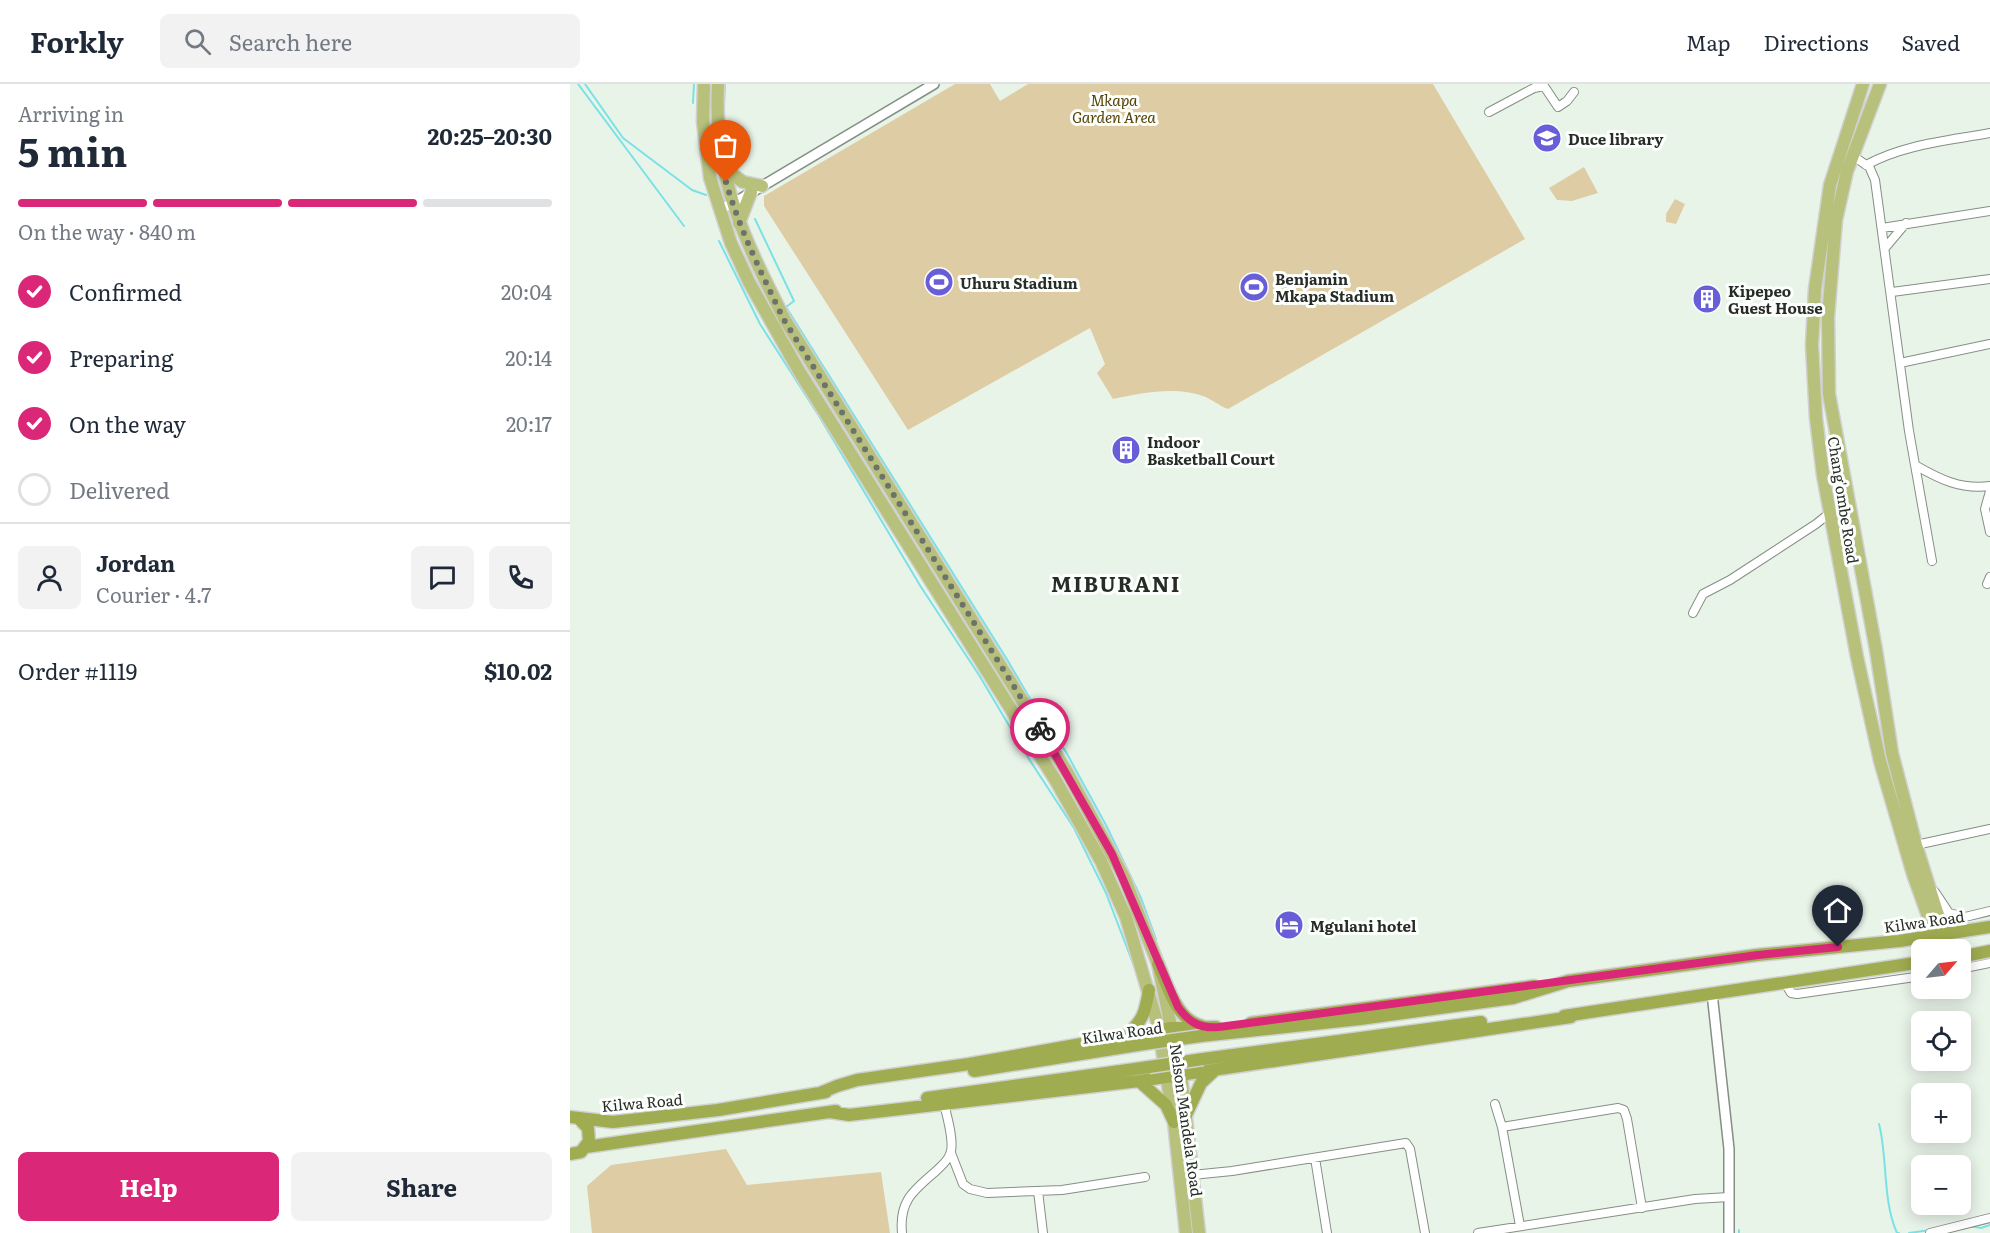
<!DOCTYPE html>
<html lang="en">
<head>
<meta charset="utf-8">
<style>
  :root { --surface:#fff; --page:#f2f2f3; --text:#1f2937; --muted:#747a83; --line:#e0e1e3; --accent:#db2777 }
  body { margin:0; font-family:Literata,serif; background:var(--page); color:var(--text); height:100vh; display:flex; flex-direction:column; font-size:22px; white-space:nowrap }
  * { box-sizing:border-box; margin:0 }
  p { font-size:20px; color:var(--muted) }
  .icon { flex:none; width:33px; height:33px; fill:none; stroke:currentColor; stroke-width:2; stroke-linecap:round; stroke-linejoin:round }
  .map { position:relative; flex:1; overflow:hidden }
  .details { display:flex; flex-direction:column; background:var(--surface); width:570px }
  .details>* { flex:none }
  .needle { width:39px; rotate:62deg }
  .fabs { position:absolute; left:1341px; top:855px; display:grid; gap:12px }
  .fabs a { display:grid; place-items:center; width:60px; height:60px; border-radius:9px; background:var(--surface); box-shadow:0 3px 15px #0003; font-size:30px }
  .pin { position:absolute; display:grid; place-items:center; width:51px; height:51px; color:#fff; margin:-62px -26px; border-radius:50% 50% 50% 0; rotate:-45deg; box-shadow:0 0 6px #0007 }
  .pin .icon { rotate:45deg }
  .courier { position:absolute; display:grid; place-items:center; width:60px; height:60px; margin:-30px; border:4px solid #db2777; border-radius:50%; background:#fff; color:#222; box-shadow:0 2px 8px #0007 }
  .headline em { font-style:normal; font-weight:700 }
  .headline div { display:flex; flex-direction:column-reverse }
  .headline { display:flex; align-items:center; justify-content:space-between; height:102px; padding:0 18px }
  h1 { font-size:39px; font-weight:700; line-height:45px }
  .bar { display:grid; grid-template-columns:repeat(4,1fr); gap:9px 6px; align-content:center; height:72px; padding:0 18px }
  .bar i { height:8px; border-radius:4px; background:var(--line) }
  .bar .current { background:var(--accent) }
  .bar p { grid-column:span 4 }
  .line { display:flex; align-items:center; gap:15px; padding:0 18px; border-top:2px solid var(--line) }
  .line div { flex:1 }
  .round { display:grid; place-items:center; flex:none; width:63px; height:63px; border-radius:9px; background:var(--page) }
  ol { padding:0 18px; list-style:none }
  li { display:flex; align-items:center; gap:18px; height:66px }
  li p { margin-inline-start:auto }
  li .icon { padding:6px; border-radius:50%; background:var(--accent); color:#fff; stroke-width:4 }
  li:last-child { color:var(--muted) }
  li i { width:33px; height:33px; border:3px solid var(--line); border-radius:50% }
  .action { display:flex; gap:12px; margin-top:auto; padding:12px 18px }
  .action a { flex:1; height:69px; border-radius:9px; background:var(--accent); color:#fff; font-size:24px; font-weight:700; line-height:69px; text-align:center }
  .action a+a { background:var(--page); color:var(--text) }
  header { display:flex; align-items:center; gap:36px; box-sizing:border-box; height:84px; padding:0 30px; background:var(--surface); border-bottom:2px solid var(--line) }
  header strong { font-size:28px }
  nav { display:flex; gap:33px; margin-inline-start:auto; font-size:21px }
  .search { width:420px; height:54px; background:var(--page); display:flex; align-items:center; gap:15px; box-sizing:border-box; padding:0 21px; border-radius:9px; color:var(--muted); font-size:22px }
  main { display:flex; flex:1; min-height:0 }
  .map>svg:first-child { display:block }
</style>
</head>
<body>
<header>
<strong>Forkly</strong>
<div class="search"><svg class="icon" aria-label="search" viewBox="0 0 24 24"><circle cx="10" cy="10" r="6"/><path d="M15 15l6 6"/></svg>Search here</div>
<nav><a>Map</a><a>Directions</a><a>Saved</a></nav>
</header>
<main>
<section class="details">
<div class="headline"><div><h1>5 min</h1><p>Arriving in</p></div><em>20:25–20:30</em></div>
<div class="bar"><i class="current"></i><i class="current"></i><i class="current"></i><i></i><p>On the way · 840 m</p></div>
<ol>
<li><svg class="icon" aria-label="check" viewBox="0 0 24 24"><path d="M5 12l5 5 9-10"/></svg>Confirmed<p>20:04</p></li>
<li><svg class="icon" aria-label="check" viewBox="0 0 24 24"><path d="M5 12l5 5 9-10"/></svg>Preparing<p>20:14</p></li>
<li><svg class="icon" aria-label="check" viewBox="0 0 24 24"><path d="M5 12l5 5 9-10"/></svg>On the way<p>20:17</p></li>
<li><i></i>Delivered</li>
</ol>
<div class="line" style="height:108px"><a class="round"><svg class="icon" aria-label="person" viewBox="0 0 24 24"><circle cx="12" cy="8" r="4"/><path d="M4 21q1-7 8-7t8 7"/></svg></a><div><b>Jordan</b><p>Courier · 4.7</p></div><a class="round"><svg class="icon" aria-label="chat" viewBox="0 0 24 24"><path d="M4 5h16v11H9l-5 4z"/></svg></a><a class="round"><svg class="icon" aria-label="phone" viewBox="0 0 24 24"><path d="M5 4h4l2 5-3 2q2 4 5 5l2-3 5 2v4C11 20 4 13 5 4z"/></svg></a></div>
<div class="line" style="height:78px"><div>Order #1119</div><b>$10.02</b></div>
<div class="action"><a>Help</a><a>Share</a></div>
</section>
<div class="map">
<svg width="1420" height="1149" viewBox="0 0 1420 1149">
  <rect width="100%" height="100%" fill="#e9f4e9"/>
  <!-- green -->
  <path fill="#decda4" d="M385,0H420L430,17L458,0H863L955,155L658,325C649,322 642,315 633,312C606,302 571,309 543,315L527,289L535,280L520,244L338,346L194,122V112Z
    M1014,83L1028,109L1002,117L987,116L979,104Z
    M1105,115L1115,120L1106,140L1096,138V130Z
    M156,1065L177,1101L311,1088L320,1149H22L17,1102L41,1081Z"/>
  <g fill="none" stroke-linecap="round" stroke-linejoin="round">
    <!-- stream -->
    <path stroke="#7ae1e6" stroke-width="2" d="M8,0L114,142
      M15,0L53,54L122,106L136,111
      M123,19L124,0
      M154,21L155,0
      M155,45L168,88
      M185,135L224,217L216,223L438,577L466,625L496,668L537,743L571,814L586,855
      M149,157L190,240L249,332L351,503L409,591L459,675L504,744L536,809L564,882
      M1309,1040C1318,1075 1312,1115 1327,1149H1329
      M1399,1142L1411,1144L1420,1141
      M1169,1149V1146
      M1339,1149L1360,1146"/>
    <!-- minor casing -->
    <g stroke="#858f84" stroke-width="10">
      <path id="minor" d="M919,28L964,4L974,2L988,23L997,17L1004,8
        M1282,71L1296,81L1298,80L1305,96L1339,347L1362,477
        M1296,81C1335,60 1377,57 1420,49
        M1312,144L1420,127
        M1315,164L1336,139
        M1322,208L1420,195
        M1330,279L1420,260
        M1345,381C1369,395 1391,406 1420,402
        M1420,407L1415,425L1420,448
        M1417,500L1420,493
        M1123,529L1133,510L1160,496L1246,440L1261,428
        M1346,761L1420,745
        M1365,808L1379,829L1395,833L1420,827
        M1390,885L1420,879
        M1215,899L1221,909L1227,910L1352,892
        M925,1020L932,1043L950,1142
        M932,1043L1048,1024L1054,1026L1057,1035L1072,1124
        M381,1069L393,1100L400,1105L417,1109L492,1106L575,1093
        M745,1074L757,1149
        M622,1091L662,1087L836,1059L840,1065L855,1149
        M468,1107L473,1149
        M332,1149C329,1117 343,1107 365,1088C370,1083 378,1077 380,1070C385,1060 377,1032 374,1020
        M908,1149L1125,1115L1159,1113
        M1360,1149L1420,1134"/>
    </g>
    <!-- tertiary casing -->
    <g stroke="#858f84" stroke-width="12">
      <path id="tertiary" d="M149,125L162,120L364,0
        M1142,909L1159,1065V1149"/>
    </g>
    <!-- primary casing -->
    <g stroke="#d0d1d0" stroke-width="15">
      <path id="primary" d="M134,0L133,38L140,94L161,159L179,198L229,287L486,697L531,777L556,833L588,941L604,1038L616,1149
        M148,0C143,93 174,155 215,236L498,690L554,793L588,880L611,991L629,1149
        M1293,0L1260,101L1245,205L1242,261L1246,334L1253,391L1287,573L1310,677L1343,790L1358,832L1364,866
        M1310,0L1277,87L1266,136L1258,233L1259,310L1306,566L1322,669L1346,761L1379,866
        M152,83L173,98L192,102
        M169,139L181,108"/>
    </g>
    <!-- trunk casing -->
    <g stroke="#d0d1d0" stroke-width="15">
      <path id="trunk" d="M1390,873L1420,867
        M588,880C598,902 606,936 632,942
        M994,932L1352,878
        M681,939L964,902
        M557,951C574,935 575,928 579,906
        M631,952L790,935L943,914L998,897L1187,871L1329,857L1420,843
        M633,975L911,938
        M404,987L574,960
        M569,997L596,1021L604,1038
        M250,1009L267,1002L287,996L399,980L601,944L646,943
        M357,1014L579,983
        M260,1028L279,1031L569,997L1001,933
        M616,1031L631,999L645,986
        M0,1033L43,1038L148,1026L256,1008
        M16,1063L266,1027
        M0,1070L11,1068L19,1057L18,1044L9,1035"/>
    </g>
    <!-- minor -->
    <use href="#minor" stroke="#fff" stroke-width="8"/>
    <!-- tertiary -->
    <use href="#tertiary" stroke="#fff" stroke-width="9"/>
    <!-- primary -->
    <use href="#primary" stroke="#b8c17c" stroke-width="12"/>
    <!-- trunk -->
    <use href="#trunk" stroke="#a0ac50" stroke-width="12"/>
    <!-- trunk-bridge casing -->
    <g stroke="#d0d1d0" stroke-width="15" stroke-linecap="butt">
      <path id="trunk-bridge" d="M574,960L631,952
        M579,983L633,975"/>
    </g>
    <!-- trunk-bridge -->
    <use href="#trunk-bridge" stroke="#a0ac50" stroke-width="12"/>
  </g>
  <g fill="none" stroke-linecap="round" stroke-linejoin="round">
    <!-- done -->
    <path stroke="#6c726c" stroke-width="6" stroke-dasharray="0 10.8" d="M156,98C170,147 192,190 214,236L470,644"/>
    <!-- route -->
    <path stroke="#db2777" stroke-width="8" d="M470,644L542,770L608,923C619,938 629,945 649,943L1188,871L1268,863"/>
  </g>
  <!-- icons -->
  <defs>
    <g id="university-disc" transform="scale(1.5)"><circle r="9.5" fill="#675ed8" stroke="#fcfffc"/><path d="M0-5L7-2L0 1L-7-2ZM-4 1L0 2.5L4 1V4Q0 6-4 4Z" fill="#fff"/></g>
    <g id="stadium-disc" transform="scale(1.5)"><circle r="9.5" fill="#675ed8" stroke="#fcfffc"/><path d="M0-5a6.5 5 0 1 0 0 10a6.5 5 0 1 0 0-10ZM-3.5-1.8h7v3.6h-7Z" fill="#fff"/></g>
    <g id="building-disc" transform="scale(1.5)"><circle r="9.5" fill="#675ed8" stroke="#fcfffc"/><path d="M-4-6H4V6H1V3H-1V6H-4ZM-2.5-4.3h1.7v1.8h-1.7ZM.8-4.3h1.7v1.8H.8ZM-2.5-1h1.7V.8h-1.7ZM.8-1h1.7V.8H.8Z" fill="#fff"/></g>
    <g id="hotel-disc" transform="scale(1.5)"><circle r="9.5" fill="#675ed8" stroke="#fcfffc"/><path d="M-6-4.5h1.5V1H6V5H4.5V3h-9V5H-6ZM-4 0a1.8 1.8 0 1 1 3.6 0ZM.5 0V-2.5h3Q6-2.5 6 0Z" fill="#fff"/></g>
  </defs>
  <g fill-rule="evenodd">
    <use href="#university-disc" x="977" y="54"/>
    <use href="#stadium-disc" x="369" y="198"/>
    <use href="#stadium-disc" x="684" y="203"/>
    <use href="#building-disc" x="1137" y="215"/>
    <use href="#building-disc" x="556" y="366"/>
    <use href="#hotel-disc" x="719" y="841"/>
  </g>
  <g text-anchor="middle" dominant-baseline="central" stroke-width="6" stroke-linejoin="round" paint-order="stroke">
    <!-- park labels -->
    <g font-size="15" font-style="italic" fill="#564307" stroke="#fcfffc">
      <text x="544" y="15">Mkapa<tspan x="544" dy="17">Garden Area</tspan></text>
    </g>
    <!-- poi labels -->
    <g font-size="15" font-weight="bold" fill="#282c28" stroke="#fcfffc" text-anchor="start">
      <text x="998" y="54">Duce library</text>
      <text x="705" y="194">Benjamin<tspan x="705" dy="17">Mkapa Stadium</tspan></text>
      <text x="390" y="198">Uhuru Stadium</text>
      <text x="1158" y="206">Kipepeo<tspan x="1158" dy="17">Guest House</tspan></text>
      <text x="577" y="357">Indoor<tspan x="577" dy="17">Basketball Court</tspan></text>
      <text x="740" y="841">Mgulani hotel</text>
    </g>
    <!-- street labels -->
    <g font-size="15" fill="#282c28" stroke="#fcfffc">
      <text transform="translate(1274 416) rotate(81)">Chang'ombe Road</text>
      <text transform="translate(1354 837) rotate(-8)">Kilwa Road</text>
      <text transform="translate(552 948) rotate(-8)">Kilwa Road</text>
      <text transform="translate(72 1018) rotate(-5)">Kilwa Road</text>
      <text transform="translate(617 1036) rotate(82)">Nelson Mandela Road</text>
    </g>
    <!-- district labels -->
    <g font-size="21" font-weight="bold" letter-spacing="1.5" fill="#282c28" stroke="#fcfffc">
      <text x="546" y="498">MIBURANI</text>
    </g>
  </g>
</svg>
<div class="fabs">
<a><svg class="needle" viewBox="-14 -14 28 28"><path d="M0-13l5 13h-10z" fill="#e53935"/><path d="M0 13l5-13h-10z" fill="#747a83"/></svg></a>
<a><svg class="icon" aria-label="locate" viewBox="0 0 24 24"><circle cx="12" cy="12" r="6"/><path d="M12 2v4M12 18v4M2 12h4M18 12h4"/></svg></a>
<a>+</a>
<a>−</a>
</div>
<div class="pin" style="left:156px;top:98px;background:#ea580c"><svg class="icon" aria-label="bag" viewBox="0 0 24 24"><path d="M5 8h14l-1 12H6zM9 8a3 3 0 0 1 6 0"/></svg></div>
<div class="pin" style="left:1268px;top:863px;background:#1f2937"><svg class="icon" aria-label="home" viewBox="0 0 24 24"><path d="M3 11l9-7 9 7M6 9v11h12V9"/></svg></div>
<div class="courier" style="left:470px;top:644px"><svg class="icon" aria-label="bike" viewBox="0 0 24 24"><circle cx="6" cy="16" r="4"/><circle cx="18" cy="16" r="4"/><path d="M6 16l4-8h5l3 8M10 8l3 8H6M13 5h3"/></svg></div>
</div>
</main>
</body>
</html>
